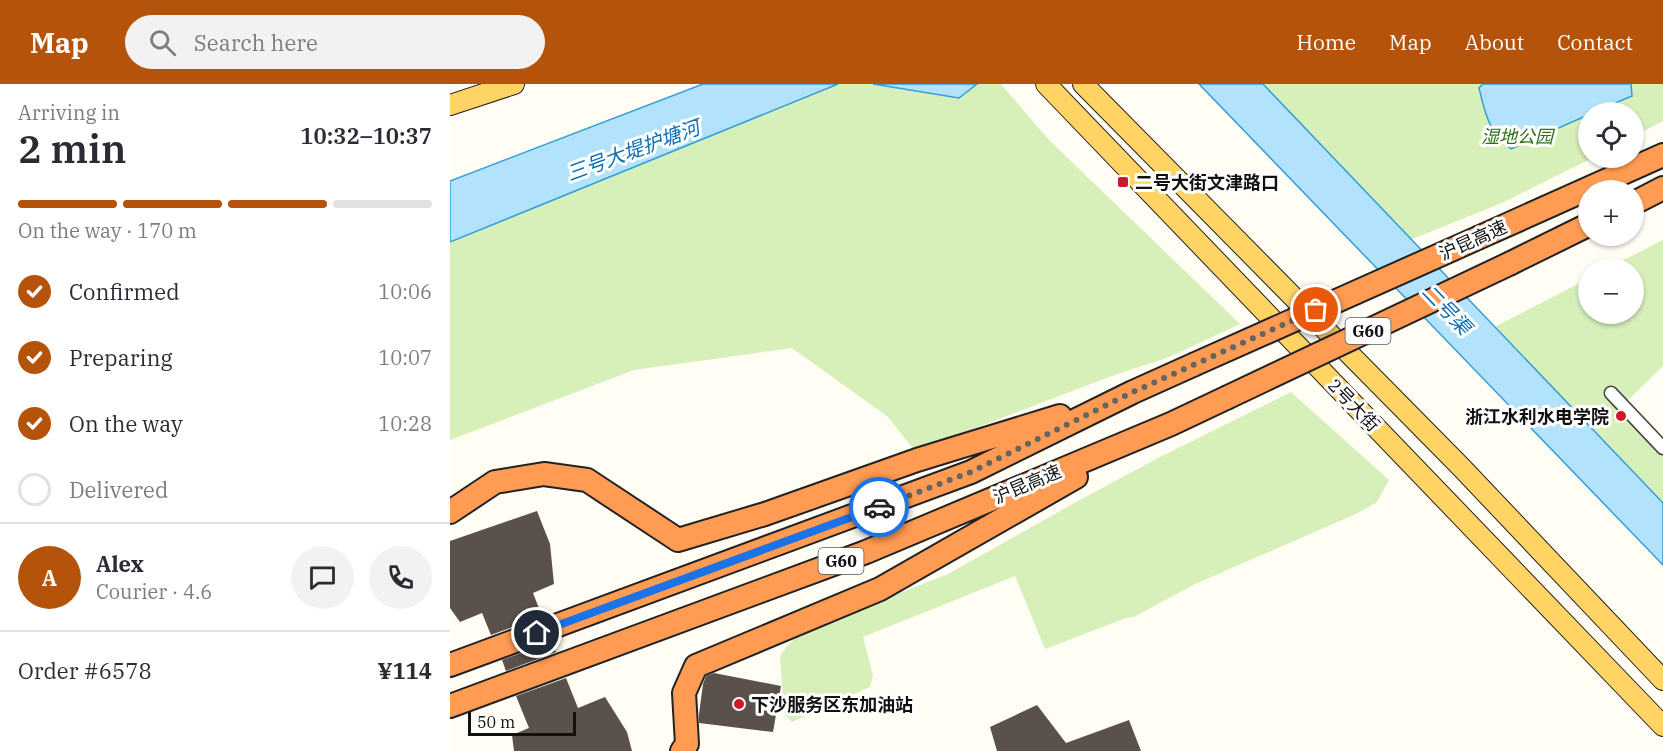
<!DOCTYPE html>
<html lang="en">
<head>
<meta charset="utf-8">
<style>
  :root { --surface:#fff; --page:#f2f2f3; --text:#2b2b33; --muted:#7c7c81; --line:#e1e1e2; --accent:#b45309 }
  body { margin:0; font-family:"IBM Plex Serif","Noto Sans SC",serif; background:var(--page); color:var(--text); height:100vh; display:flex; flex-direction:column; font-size:22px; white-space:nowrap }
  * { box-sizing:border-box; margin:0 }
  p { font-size:20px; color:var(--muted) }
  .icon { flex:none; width:33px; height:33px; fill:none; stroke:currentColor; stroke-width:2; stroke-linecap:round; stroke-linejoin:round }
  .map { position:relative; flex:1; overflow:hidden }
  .panel { display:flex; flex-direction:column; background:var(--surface); width:450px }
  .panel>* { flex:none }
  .controls { position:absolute; left:1128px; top:18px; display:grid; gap:12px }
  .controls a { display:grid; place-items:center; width:66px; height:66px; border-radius:50%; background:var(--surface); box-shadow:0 2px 4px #0004; font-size:30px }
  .scale { position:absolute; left:18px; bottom:15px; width:108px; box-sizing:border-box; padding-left:6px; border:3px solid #111; border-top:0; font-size:16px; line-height:21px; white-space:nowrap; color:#111; -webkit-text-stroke:4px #fff; paint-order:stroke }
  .pin { position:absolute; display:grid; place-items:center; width:51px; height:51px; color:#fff; margin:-26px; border:3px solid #fff; border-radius:50%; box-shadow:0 2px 6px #0007 }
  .courier { position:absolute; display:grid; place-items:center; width:60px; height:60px; margin:-30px; border:4px solid #1a73e8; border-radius:50%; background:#fff; color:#222; box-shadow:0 2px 8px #0007 }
  .summary em { font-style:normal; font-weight:600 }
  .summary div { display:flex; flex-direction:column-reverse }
  .summary { display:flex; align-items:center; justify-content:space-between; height:102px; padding:0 18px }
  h1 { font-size:39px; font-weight:600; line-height:45px }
  .bar { display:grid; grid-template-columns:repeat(4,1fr); gap:9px 6px; align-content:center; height:72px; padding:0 18px }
  .bar i { height:8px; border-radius:4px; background:var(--line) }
  .bar .selected { background:var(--accent) }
  .bar p { grid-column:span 4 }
  .line { display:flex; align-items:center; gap:15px; padding:0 18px; border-top:2px solid var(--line) }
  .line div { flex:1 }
  .round { display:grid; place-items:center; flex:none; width:63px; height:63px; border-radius:32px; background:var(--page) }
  ol { padding:0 18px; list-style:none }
  li { display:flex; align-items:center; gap:18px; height:66px }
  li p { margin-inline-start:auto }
  li .icon { padding:6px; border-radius:50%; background:var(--accent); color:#fff; stroke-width:4 }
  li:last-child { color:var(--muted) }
  li i { width:33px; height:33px; border:3px solid var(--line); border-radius:50% }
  header { display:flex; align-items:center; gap:36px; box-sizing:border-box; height:84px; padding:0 30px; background:var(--accent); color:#fff }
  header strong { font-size:28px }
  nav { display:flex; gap:33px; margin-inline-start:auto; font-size:21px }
  .search { width:420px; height:54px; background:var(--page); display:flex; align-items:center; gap:15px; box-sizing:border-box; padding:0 21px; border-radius:33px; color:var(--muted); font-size:22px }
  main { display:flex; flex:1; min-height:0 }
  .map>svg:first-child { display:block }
</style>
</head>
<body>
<header>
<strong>Map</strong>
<div class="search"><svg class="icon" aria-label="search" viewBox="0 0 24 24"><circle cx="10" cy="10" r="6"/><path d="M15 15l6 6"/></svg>Search here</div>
<nav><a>Home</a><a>Map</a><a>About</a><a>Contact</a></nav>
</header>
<main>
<section class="panel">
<div class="summary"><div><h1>2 min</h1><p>Arriving in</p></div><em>10:32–10:37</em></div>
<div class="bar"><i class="selected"></i><i class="selected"></i><i class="selected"></i><i></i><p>On the way · 170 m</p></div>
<ol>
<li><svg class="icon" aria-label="check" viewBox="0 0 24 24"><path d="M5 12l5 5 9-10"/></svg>Confirmed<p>10:06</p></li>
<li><svg class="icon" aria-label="check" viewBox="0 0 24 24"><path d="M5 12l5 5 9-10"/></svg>Preparing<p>10:07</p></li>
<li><svg class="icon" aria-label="check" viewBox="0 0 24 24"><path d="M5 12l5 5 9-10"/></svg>On the way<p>10:28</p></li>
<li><i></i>Delivered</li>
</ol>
<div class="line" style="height:108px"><b class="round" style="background:var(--accent);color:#fff">A</b><div><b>Alex</b><p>Courier · 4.6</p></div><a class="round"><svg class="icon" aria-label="chat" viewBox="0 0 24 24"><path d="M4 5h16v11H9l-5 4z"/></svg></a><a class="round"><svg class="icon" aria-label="phone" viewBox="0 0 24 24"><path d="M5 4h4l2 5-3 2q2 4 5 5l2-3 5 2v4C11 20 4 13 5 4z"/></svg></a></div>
<div class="line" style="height:78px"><div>Order #6578</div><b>¥114</b></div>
</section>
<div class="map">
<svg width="1213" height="667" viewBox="0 0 1213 667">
  <rect width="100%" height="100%" fill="#fffdf4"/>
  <!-- green -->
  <path fill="#d7efb9" d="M307,0H551L599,56L790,240L717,274L667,290L465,367L438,333L342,264L184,286L0,356V130Z
    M813,0H1213V37L1184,52V28H1138V74H1142L1052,119L960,156Z
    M1213,156V282L1172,322L1213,365V419L1044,243L1138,195V230H1184V184H1158Z
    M841,308L939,396L927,418L908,429L743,501L684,533L676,534L595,565L565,492L413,553L423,591L420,603L342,638L334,629L330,572L338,561L353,547L498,490L628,417L710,373Z"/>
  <!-- water -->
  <path fill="#b3e3fc" stroke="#339edb" stroke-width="1.5" d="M253,0H388L0,158V97Z
    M423,0H527L509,14Z
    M749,0H813L1213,419V481Z
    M1033,0H1181L1182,12L1144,28H1138V31L1061,65C1039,48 1035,30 1029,4Z"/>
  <!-- building -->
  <path fill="#5b514c" d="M87,427L100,460L104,500L83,509L92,532L41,551L32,529L10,538L0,524V457Z
    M102,558L106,568L56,587L52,576Z
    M264,589L331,602L323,648L249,639V630L253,600L256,592Z
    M116,594L128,624L155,613L177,648L182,667H64L62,651L79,644L66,612Z
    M587,621L616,659L679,636L691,667H547L540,643Z"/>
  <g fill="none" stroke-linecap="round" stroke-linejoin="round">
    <!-- minor casing -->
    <g stroke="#444" stroke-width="15">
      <path id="minor" d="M1161,309L1213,364"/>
    </g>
    <!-- primary casing -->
    <g stroke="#222" stroke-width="22">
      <path id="primary" d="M596,0L1213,642
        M633,0L1011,383L1213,596
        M0,21L64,0"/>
    </g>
    <!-- motorway casing -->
    <g stroke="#222" stroke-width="26">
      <path id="motorway" d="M1184,119L1213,104
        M1030,153L1213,71
        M1061,179L1138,141
        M0,428L45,398L94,390L137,396L228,456L315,430L467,376L610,332
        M0,581L521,388L683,308L743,281
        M0,622L416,468L721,340L776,314
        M232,667L237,660L234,609L246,582L430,505L626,393"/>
    </g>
    <!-- minor -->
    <use href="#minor" stroke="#fff" stroke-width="12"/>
    <!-- primary -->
    <use href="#primary" stroke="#ffd464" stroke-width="20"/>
    <!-- motorway -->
    <use href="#motorway" stroke="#ff9b52" stroke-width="22"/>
    <!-- motorway-bridge casing -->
    <g stroke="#222" stroke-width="26" stroke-linecap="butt">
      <path id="motorway-bridge" d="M743,281L1030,153
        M776,314L1061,179"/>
    </g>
    <!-- motorway-bridge -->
    <use href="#motorway-bridge" stroke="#ff9b52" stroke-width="22"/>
  </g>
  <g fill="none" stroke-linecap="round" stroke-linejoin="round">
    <!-- done -->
    <path stroke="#646460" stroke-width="6" stroke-dasharray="0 10.8" d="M429,423L521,388L683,308L866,226"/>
    <!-- route -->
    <path stroke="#1a73e8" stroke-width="8" d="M87,549L429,423"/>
  </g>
  <!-- markers -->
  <g fill="#d01928" stroke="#fff" stroke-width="2">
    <rect x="667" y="92" width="12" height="12" rx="3"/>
    <circle cx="1171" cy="332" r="6"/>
    <circle cx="289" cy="620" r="6"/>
  </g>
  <g text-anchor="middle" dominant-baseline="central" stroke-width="6" stroke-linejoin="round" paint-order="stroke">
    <!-- shield labels -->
    <g fill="#fff" stroke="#585858" stroke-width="1.5">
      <rect x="895.5" y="234" width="45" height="26" rx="4.5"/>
      <rect x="368.5" y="464" width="45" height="26" rx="4.5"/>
    </g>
    <g font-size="16" font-weight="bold" fill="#111">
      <text x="918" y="247">G60</text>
      <text x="391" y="477">G60</text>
    </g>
    <!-- park labels -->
    <g font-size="18" font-style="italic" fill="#2e7119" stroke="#fff">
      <text x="1067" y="52">湿地公园</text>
    </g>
    <!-- poi labels -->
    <g font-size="18" font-weight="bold" fill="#111" stroke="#fff" text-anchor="start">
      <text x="685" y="98">二号大街文津路口</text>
      <text x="1159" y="332" text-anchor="end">浙江水利水电学院</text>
      <text x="301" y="620">下沙服务区东加油站</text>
    </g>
    <!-- street labels -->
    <g font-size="18" fill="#111" stroke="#fff">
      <text transform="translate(1023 156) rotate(-24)">沪昆高速</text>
      <text transform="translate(904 321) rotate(46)">2号大街</text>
      <text transform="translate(577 400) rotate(-23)">沪昆高速</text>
    </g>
    <!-- water labels -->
    <g font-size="20" font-style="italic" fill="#0b6fb1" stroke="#fff">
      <text transform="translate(183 66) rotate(-20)">三号大堤护塘河</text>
      <text transform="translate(997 225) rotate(46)">二号渠</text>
    </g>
  </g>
</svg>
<div class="controls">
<a><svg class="icon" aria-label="locate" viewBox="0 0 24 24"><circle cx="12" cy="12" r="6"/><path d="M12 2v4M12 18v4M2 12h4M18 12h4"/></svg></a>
<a>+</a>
<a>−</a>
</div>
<div class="scale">50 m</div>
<div class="pin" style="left:866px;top:226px;background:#ea580c"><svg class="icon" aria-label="bag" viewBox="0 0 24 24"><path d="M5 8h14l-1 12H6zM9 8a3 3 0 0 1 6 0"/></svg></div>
<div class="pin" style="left:87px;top:549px;background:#1f2937"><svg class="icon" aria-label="home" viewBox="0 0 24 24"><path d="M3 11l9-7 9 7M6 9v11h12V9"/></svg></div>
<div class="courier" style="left:429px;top:423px"><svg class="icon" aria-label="car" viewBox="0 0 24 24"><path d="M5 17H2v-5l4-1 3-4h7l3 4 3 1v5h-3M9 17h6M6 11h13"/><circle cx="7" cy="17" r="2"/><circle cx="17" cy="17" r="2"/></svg></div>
</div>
</main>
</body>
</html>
